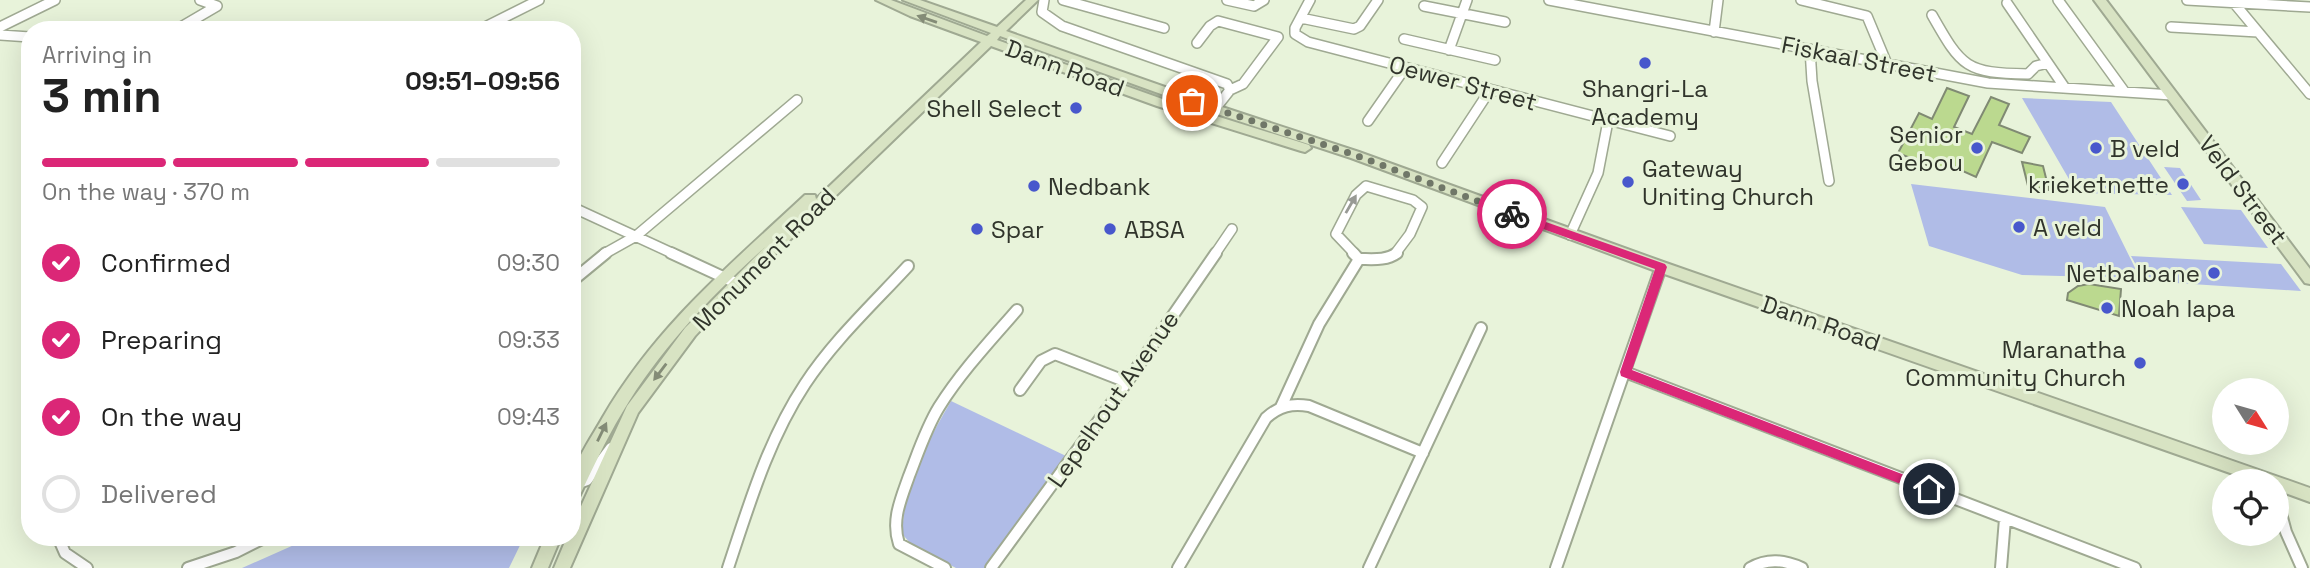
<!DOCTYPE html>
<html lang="en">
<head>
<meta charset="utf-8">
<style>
  :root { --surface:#fff; --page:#f6f6f6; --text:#222; --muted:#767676; --line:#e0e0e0; --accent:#db2777 }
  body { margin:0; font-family:"Space Grotesk",sans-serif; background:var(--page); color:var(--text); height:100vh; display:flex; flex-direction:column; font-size:26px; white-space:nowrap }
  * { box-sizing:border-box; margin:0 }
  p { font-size:23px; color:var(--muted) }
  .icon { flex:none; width:38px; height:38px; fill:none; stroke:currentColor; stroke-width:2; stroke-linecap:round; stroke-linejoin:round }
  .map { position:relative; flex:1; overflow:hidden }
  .details { position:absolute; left:21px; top:21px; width:560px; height:525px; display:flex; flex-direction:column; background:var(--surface); border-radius:28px; box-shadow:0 7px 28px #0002 }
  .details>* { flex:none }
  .needle { width:46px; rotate:127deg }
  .buttons { position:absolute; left:2212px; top:378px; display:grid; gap:14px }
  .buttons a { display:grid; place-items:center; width:77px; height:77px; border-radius:50%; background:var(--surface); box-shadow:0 7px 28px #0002; font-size:35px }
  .pin { position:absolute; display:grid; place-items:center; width:60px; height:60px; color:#fff; margin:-30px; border:4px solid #fff; border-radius:50%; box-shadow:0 2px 7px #0007 }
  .courier { position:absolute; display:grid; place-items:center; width:70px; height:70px; margin:-35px; border:5px solid #db2777; border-radius:50%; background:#fff; color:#222; box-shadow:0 2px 9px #0007 }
  .overview em { font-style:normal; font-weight:800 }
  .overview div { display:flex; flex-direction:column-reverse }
  .overview { display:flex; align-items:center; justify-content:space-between; height:119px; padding:0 21px }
  h1 { font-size:46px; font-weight:800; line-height:52px }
  .bar { display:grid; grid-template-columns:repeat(4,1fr); gap:10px 7px; align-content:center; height:84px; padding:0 21px }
  .bar i { height:9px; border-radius:5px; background:var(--line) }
  .bar .on { background:var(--accent) }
  .bar p { grid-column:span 4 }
  ol { padding:0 21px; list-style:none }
  li { display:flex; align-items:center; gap:21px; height:77px }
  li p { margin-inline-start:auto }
  li .icon { padding:7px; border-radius:50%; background:var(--accent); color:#fff; stroke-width:4 }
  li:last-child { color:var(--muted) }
  li i { width:38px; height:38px; border:4px solid var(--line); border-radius:50% }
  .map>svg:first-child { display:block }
</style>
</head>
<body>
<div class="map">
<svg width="2310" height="568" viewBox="0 0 2310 568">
  <rect width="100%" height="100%" fill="#e8f3da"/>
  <!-- green -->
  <path fill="#b0bce7" d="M2022,98L2111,102L2172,195L2077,193Z
    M2164,167L2180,168L2201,200L2187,201Z
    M1911,184L2105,207L2140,278L2022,275L1929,246Z
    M2181,207L2241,210L2268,248L2204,244Z
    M2131,256L2281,264L2301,291L2145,281Z
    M951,401L1066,456L987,568H956L913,546L903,535C900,493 930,437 951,401Z
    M312,537H524L509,568H242Z"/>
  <!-- building -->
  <path fill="#bbd98f" stroke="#808a73" stroke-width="2" d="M1947,88L1969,96L1954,127L1972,134L1991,97L2009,104L1999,125L2030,137L2022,153L1992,142L1976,177L1945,163L1941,171L1898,153L1919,113L1932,119Z
    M2022,162L2043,166L2049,190L2028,186Z
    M2089,284L2121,289L2119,316L2067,300L2068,293L2078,286Z"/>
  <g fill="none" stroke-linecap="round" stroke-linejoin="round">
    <!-- street-far1 casing -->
    <g stroke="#9fa992" stroke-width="12">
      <path id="street-far1" d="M1044,0L1042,12L1062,26L1227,84L1230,90L1215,109
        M1063,0L1164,28
        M1227,0L1254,6L1264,0
        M1310,0L1295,28V34L1308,42L1670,136
        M1549,0L1988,83L2172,95
        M1801,0L1867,16L1887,64
        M2058,0L2124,91
        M2187,0L2310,7
        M2007,3L2065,88
        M2234,3L2310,94
        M1424,6L1505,22
        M1932,15C1962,68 1966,73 2028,74L2036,66L2048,63
        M1301,18L1354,29L1360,26L1378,0
        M0,27L55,0
        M2171,27L2258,32
        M176,30L217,6L200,0
        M479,30L539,0
        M1714,32L1718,0
        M0,35L30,37
        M1404,39L1495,60
        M1197,43L1210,26L1218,21L1278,37L1243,84L1230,90
        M1810,49L1812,81L1829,181
        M1449,50L1467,0
        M1368,121L1405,68
        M1442,163L1490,90
        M572,207L674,254
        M1570,235L1598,173L1608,121
        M604,254L636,236L797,100
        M1215,254L1232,229
        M1355,254L1336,234L1356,195L1366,186L1413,200L1422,207L1410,234L1395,254"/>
    </g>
    <!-- street casing -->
    <g stroke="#9fa992" stroke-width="14">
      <path id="street" d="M671,253L736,283
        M1353,253L1359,259C1372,259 1386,261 1397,253
        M572,281L606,253
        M1625,372L2135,568
        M1020,390L1041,361L1055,354L1127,382
        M1281,407L1319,324L1359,259
        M576,484L587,480L611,448
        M2277,499L2286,532L2302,568
        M58,537L65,553L87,568
        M188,568L236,552L266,537
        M728,568C749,505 768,440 805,384C834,340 873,304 908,266
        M945,568L899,544C891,520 901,499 909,476C918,453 926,428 939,407C961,372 990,341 1017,310
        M991,568L1127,382L1216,253
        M1178,568L1266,418C1279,406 1292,403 1309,406L1423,453
        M1369,568L1481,328
        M1556,568L1661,267
        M1750,568C1768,558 1784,560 1802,568
        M2001,568L2005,519"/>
    </g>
    <!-- secondary casing -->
    <g stroke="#9fa992" stroke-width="4">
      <path id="secondary" d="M876,0H891L987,36L991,33L903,0H920L997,27L1026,0H1038L1006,31L1219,106L1359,152L1666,263L2310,488V502L2277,490V481H2253L1656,271L1351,158L1211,112L1000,36L997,40L1165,100L1309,145L1311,148L1305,152L1301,151L1157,106L991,46L741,287L695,336L638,413L570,568H554L567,537H572V526L627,406L685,328L765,247C710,297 660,349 622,413C605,441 592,470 578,499L572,501C572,492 571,482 573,474C579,454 593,435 603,417C657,325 729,266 805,195H815L816,199L981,42L910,16Z
        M2094,0H2106L2310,269V284L2305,283Z
        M545,537H561L548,568H532Z"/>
    </g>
    <!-- street-far1 -->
    <use href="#street-far1" stroke="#fff" stroke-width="9"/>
    <!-- street -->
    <use href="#street" stroke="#fff" stroke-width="10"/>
    <!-- secondary -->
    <use href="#secondary" fill="#d8e3c3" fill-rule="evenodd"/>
  </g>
  <!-- one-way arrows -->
  <defs><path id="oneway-solid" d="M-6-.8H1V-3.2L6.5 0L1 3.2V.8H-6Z" transform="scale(1.75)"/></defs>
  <g fill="#848c77">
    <use href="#oneway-solid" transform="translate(927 19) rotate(-161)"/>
    <use href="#oneway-solid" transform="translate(660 372) rotate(127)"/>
    <use href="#oneway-solid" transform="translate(602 432) rotate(-64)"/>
  </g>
  <use fill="#989a95" href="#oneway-solid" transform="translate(1351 204) rotate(-60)"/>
  <!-- route -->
  <path fill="#db2777" d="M1512,210L1665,264L1667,267L1632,370L1933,486V493H1924L1621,376L1620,372L1655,269L1509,217L1507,214Z"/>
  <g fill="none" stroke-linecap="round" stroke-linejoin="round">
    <!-- done -->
    <path stroke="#707768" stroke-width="7" stroke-dasharray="0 12.6" d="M1192,101L1355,155L1512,214"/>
  </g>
  <!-- markers -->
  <g fill="#4857cc" stroke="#e8f3da" stroke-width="2.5">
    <circle cx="1645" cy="63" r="7"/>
    <circle cx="1076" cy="108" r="7"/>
    <circle cx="1977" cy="148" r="7"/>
    <circle cx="2096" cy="148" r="7"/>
    <circle cx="1628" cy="182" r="7"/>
    <circle cx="2183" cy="184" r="7"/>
    <circle cx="1034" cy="186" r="7"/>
    <circle cx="2019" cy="227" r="7"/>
    <circle cx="977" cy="229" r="7"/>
    <circle cx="1110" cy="229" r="7"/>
    <circle cx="2214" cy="273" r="7"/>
    <circle cx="2107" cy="308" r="7"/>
    <circle cx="2140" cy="363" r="7"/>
  </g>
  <g text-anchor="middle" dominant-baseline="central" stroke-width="6" stroke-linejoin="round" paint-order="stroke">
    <!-- street labels -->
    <g font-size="24" fill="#30342b" stroke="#e8f3da">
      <text transform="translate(1859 59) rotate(11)">Fiskaal Street</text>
      <text transform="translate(1065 68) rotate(20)">Dann Road</text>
      <text transform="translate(1463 83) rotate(15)">Oewer Street</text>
      <text transform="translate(2243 190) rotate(53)">Veld Street</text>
      <text transform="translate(764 259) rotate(-45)">Monument Road</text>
      <text transform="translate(1821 323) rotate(19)">Dann Road</text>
      <text transform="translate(1113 399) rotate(-55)">Lepelhout Avenue</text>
    </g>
    <!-- poi labels -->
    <g font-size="24" fill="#30342b" stroke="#e8f3da" text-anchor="start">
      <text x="1645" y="88" text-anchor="middle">Shangri-La<tspan x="1645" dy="28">Academy</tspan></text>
      <text x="1062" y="108" text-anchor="end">Shell Select</text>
      <text x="1963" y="134" text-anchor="end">Senior<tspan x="1963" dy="28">Gebou</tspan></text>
      <text x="2110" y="148">B veld</text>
      <text x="1642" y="168">Gateway<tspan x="1642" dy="28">Uniting Church</tspan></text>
      <text x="2169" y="184" text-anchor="end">krieketnette</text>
      <text x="1048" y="186">Nedbank</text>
      <text x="2033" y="227">A veld</text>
      <text x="991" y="229">Spar</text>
      <text x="1124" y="229">ABSA</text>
      <text x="2200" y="273" text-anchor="end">Netbalbane</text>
      <text x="2121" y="308">Noah lapa</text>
      <text x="2126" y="349" text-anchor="end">Maranatha<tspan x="2126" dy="28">Community Church</tspan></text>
    </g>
  </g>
</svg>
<div class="buttons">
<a><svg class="needle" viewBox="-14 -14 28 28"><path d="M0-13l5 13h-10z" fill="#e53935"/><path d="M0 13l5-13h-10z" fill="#767676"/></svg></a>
<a><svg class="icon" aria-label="locate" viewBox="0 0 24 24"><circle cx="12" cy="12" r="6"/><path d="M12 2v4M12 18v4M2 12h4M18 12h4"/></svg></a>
</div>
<div class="pin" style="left:1192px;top:101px;background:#ea580c"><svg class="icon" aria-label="bag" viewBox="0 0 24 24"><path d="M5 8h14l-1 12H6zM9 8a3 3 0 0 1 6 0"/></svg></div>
<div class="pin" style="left:1929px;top:489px;background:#1f2937"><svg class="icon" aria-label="home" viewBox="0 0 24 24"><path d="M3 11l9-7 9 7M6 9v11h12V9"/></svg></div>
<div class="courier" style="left:1512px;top:214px"><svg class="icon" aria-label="bike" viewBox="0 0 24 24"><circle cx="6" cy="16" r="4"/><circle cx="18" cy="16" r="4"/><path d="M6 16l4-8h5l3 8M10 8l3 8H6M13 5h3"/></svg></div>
<section class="details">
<div class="overview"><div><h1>3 min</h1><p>Arriving in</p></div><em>09:51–09:56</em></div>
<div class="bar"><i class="on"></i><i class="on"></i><i class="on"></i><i></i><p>On the way · 370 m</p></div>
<ol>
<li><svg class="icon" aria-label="check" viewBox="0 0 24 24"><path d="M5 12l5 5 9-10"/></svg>Confirmed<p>09:30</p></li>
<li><svg class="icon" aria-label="check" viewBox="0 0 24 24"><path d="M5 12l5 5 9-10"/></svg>Preparing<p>09:33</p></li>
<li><svg class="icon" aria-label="check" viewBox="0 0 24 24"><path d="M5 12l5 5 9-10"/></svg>On the way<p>09:43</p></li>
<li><i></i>Delivered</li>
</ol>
</section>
</div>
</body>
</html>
